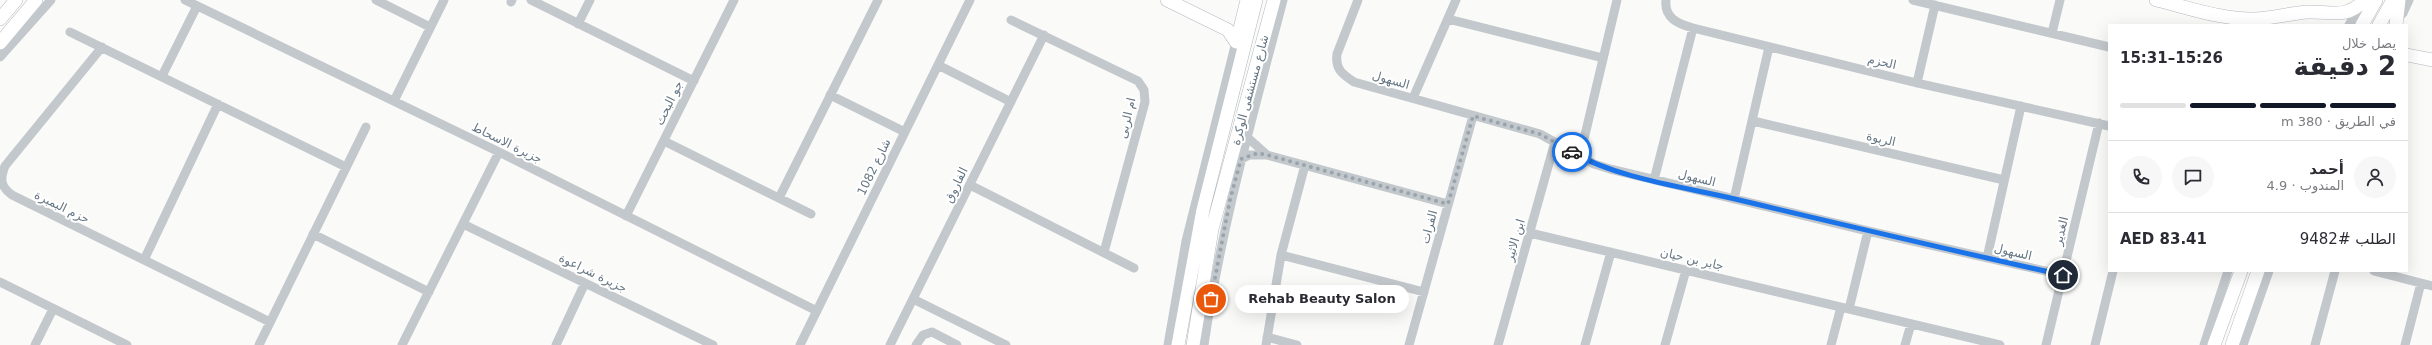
<!DOCTYPE html>
<html lang="ar">
<head>
<meta charset="utf-8">
<style>
  :root { --surface:#fff; --page:#f7f7f7; --text:#2b2b33; --muted:#7c7c81; --line:#e1e1e2; --accent:#111827 }
  body { margin:0; font-family:"DejaVu Sans",Vazirmatn,sans-serif; background:var(--page); color:var(--text); direction:rtl; height:100vh; display:flex; flex-direction:column; font-size:15px; white-space:nowrap }
  * { box-sizing:border-box; margin:0 }
  p { font-size:13px; color:var(--muted) }
  .icon { flex:none; width:22px; height:22px; fill:none; stroke:currentColor; stroke-width:2; stroke-linecap:round; stroke-linejoin:round }
  .map { position:relative; flex:1; overflow:hidden; direction:ltr }
  .details { position:absolute; left:2108px; top:24px; width:300px; height:248px; display:flex; flex-direction:column; background:var(--surface); border-radius:0px; box-shadow:0 4px 16px #0002; direction:rtl }
  .details>* { flex:none }
  .pin { position:absolute; display:grid; place-items:center; width:34px; height:34px; color:#fff; margin:-17px; border:2px solid #fff; border-radius:50%; box-shadow:0 1px 4px #0007 }
  .courier { position:absolute; display:grid; place-items:center; width:40px; height:40px; margin:-20px; border:3px solid #1a73e8; border-radius:50%; background:#fff; color:#222; box-shadow:0 1px 5px #0007 }
  .bubble { position:absolute; height:28px; border-radius:14px; background:var(--surface); box-shadow:0 4px 16px #0002; font-size:13px; font-weight:800; line-height:28px; text-align:center; direction:rtl }
  .summary em { font-style:normal; font-weight:800 }
  .summary div { display:flex; flex-direction:column-reverse }
  .summary { display:flex; align-items:center; justify-content:space-between; height:68px; padding:0 12px }
  h1 { font-size:26px; font-weight:800; line-height:30px }
  .bar { display:grid; grid-template-columns:repeat(4,1fr); gap:6px 4px; align-content:center; height:48px; padding:0 12px }
  .bar i { height:5px; border-radius:3px; background:var(--line) }
  .bar .on { background:var(--accent) }
  .bar p { grid-column:span 4 }
  .line { display:flex; align-items:center; gap:10px; padding:0 12px; border-top:1px solid var(--line) }
  .line div { flex:1 }
  .round { display:grid; place-items:center; flex:none; width:42px; height:42px; border-radius:21px; background:var(--page) }
  .map>svg:first-child { display:block }
</style>
</head>
<body>
<div class="map">
<svg width="2432" height="345" viewBox="0 0 2432 345">
  <rect width="100%" height="100%" fill="#fafaf8"/>
  <g fill="none" stroke-linecap="round" stroke-linejoin="round">
    <!-- secondary casing -->
    <g stroke="#b3babf" stroke-width="14">
      <path id="secondary" d="M1167,0L1228,30L1236,42
        M2156,0C2187,7 2222,20 2254,19C2272,19 2290,13 2308,12C2334,11 2344,20 2365,0
        M0,19L16,0
        M2362,25L2376,0
        M2379,25L2393,0
        M2396,25L2399,0
        M1238,37L1247,0
        M0,43L36,0
        M2407,55L2432,60
        M1178,345L1203,210L1256,0
        M1193,345L1212,229L1274,0
        M2214,345L2241,271
        M2232,345L2258,271"/>
    </g>
    <!-- street -->
    <path stroke="#c3c8cc" stroke-width="9" d="M185,0L499,152L817,311
      M376,0L430,27
      M531,0L694,81
      M1358,0L1337,54C1335,69 1342,74 1354,82L1540,134L1594,164L1610,169L1868,231L2063,275
      M1666,0C1664,18 1678,24 1693,28L1917,83L2109,126
      M1913,0L2109,47
      M511,2L512,0
      M1448,19L1603,58
      M1011,20L1138,81L1144,90L1145,102L1104,252
      M2396,20L2403,13L2409,0
      M578,24L590,0
      M2349,25L2360,5
      M70,32L346,167
      M2052,33L2060,0
      M102,47L5,166C0,179 0,186 12,195L270,322
      M0,57L51,0
      M938,65L1011,102
      M162,76L197,6
      M1917,83L1935,5
      M830,95L905,132
      M1413,98L1456,0
      M394,101L444,0
      M1753,121L2004,180
      M1247,137L1266,154
      M664,141L811,214
      M1580,156L1617,0
      M1238,161L1249,155H1267L1448,204
      M1654,180L1693,28
      M970,185L1134,268
      M779,198L878,0
      M1734,199L1769,47
      M626,216L734,0
      M463,224L713,345
      M1530,233L2000,345
      M313,234L429,292
      M1281,255L1424,292
      M1987,258L2021,106
      M144,260L218,104
      M2374,271L2432,286
      M0,282L127,345
      M913,299L1006,345
      M1849,309L1868,231
      M1267,337L1297,345
      M35,345L53,309
      M259,345L366,127
      M402,345L499,152
      M556,345L585,283
      M800,345L970,0
      M890,345L1044,35
      M916,345L923,335L932,332L957,345
      M1168,345L1186,241L1236,42
      M1204,345C1221,227 1253,115 1283,0
      M1266,345L1281,255L1305,165
      M1409,345L1473,116
      M1498,345L1555,142
      M1585,345L1611,252
      M1665,345L1686,270
      M1831,345L1841,307
      M1905,345L1911,324
      M2046,345L2099,123
      M2095,345L2113,271
      M2204,345L2228,271
      M2243,345L2269,271
      M2315,345L2335,271
      M2405,345L2421,283"/>
    <!-- secondary -->
    <use href="#secondary" stroke="#fff" stroke-width="13"/>
  </g>
  <g fill="none" stroke-linecap="round" stroke-linejoin="round">
    <!-- done -->
    <path stroke="#99a4ac" stroke-width="4" stroke-dasharray="0 7.2" d="M1211,299L1230,200L1241,159L1258,153L1267,155L1448,204L1473,116L1540,134L1572,152"/>
    <!-- route -->
    <path stroke="#1a73e8" stroke-width="5" d="M1572,152C1616,178 1684,187 1735,199C1844,225 1953,251 2063,275"/>
  </g>
  <g text-anchor="middle" dominant-baseline="central" stroke-width="4" stroke-linejoin="round" paint-order="stroke">
    <!-- street labels -->
    <g font-size="12" fill="#657683" stroke="#fff">
      <text transform="translate(1882 62) rotate(13)">الحزم</text>
      <text transform="translate(1391 80) rotate(16)">السهول</text>
      <text transform="translate(1250 90) rotate(-75)">شارع مستشفى الوكرة</text>
      <text transform="translate(669 103) rotate(-64)">جو البحث</text>
      <text transform="translate(1127 118) rotate(-77)">ام الربى</text>
      <text transform="translate(1881 139) rotate(13)">الربوة</text>
      <text transform="translate(507 143) rotate(26)">جزيرة الاسحاط</text>
      <text transform="translate(874 167) rotate(-64)">شارع 1082</text>
      <text transform="translate(1697 178) rotate(14)">السهول</text>
      <text transform="translate(956 185) rotate(-64)">الفاروق</text>
      <text transform="translate(62 207) rotate(26)">حزم البمبرة</text>
      <text transform="translate(1429 227) rotate(-75)">الفرات</text>
      <text transform="translate(2061 231) rotate(-76)">الغدير</text>
      <text transform="translate(1515 240) rotate(-74)">ابن الاثير</text>
      <text transform="translate(2013 252) rotate(13)">السهول</text>
      <text transform="translate(1692 259) rotate(13)">جابر بن حيان</text>
      <text transform="translate(593 273) rotate(26)">جزيرة شراعوة</text>
    </g>
  </g>
</svg>
<div class="pin" style="left:1211px;top:299px;background:#ea580c"><svg class="icon" aria-label="bag" viewBox="0 0 24 24"><path d="M5 8h14l-1 12H6zM9 8a3 3 0 0 1 6 0"/></svg></div>
<div class="pin" style="left:2063px;top:275px;background:#1f2937"><svg class="icon" aria-label="home" viewBox="0 0 24 24"><path d="M3 11l9-7 9 7M6 9v11h12V9"/></svg></div>
<div class="courier" style="left:1572px;top:152px"><svg class="icon" aria-label="car" viewBox="0 0 24 24"><path d="M5 17H2v-5l4-1 3-4h7l3 4 3 1v5h-3M9 17h6M6 11h13"/><circle cx="7" cy="17" r="2"/><circle cx="17" cy="17" r="2"/></svg></div>
<div class="bubble" style="left:1235px;top:285px;width:174px">Rehab Beauty Salon</div>
<section class="details">
<div class="summary"><div><h1>2 دقيقة</h1><p>يصل خلال</p></div><em>15:26–15:31</em></div>
<div class="bar"><i class="on"></i><i class="on"></i><i class="on"></i><i></i><p>في الطريق · 380 m</p></div>
<div class="line" style="height:72px"><a class="round"><svg class="icon" aria-label="person" viewBox="0 0 24 24"><circle cx="12" cy="8" r="4"/><path d="M4 21q1-7 8-7t8 7"/></svg></a><div><b>أحمد</b><p>المندوب · 4.9</p></div><a class="round"><svg class="icon" aria-label="chat" viewBox="0 0 24 24"><path d="M4 5h16v11H9l-5 4z"/></svg></a><a class="round"><svg class="icon" aria-label="phone" viewBox="0 0 24 24"><path d="M5 4h4l2 5-3 2q2 4 5 5l2-3 5 2v4C11 20 4 13 5 4z"/></svg></a></div>
<div class="line" style="height:52px"><div>الطلب #9482</div><b>AED 83.41</b></div>
</section>
</div>
</body>
</html>
